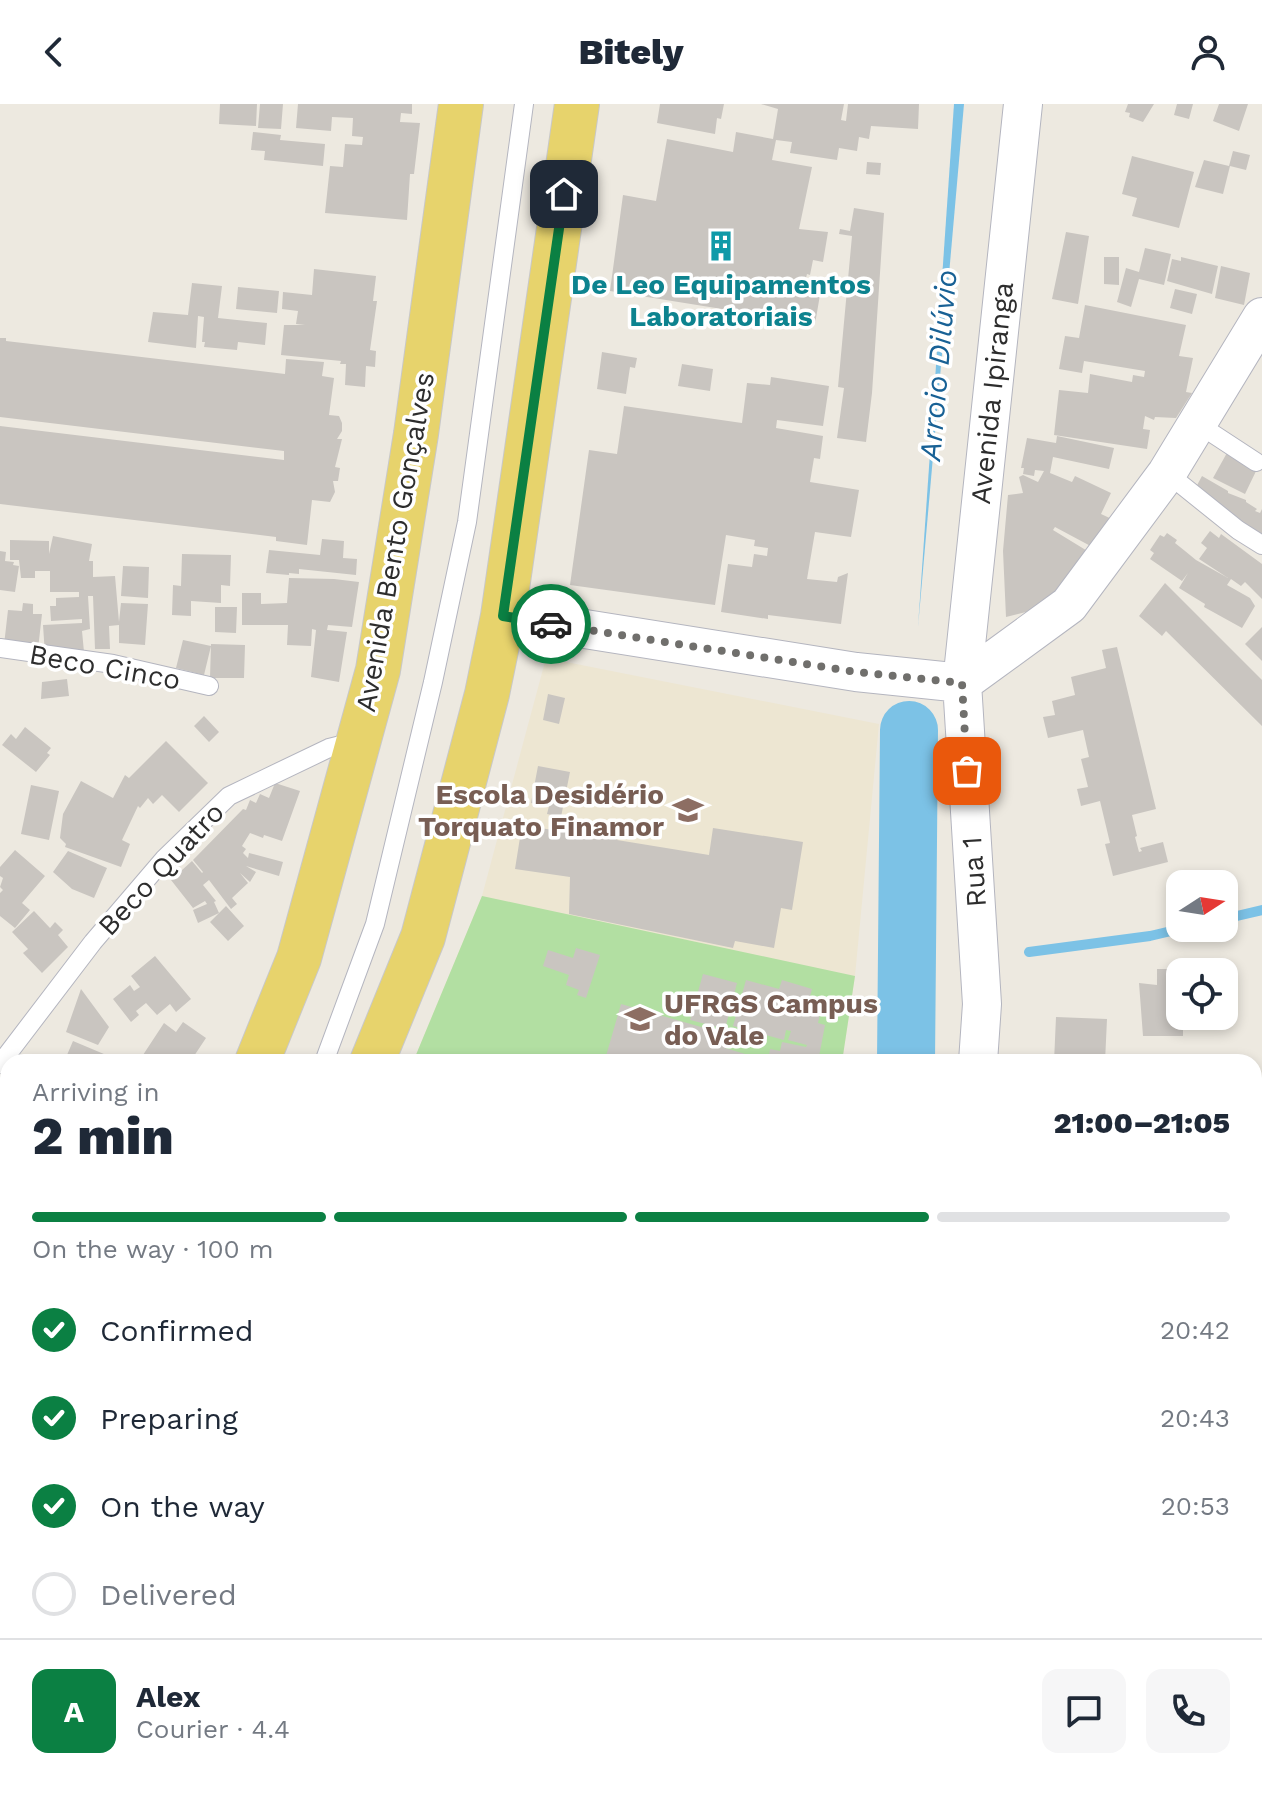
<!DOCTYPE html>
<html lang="en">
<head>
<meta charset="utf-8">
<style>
  :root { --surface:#fff; --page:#f6f6f7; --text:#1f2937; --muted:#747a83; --line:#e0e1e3; --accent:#0b8043 }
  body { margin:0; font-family:"Work Sans",sans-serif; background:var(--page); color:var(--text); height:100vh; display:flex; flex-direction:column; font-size:30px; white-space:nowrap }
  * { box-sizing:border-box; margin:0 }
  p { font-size:26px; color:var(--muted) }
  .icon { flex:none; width:44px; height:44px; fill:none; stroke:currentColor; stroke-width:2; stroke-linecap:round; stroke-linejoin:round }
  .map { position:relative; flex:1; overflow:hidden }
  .side { position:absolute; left:0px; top:950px; width:1262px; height:744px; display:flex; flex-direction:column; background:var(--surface); border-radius:24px 24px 0 0; box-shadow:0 4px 12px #0003 }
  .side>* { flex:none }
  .needle { width:52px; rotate:78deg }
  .buttons { position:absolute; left:1166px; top:766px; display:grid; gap:16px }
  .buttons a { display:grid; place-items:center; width:72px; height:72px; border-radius:16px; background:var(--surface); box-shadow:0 4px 12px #0003; font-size:40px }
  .pin { position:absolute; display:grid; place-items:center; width:68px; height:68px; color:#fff; margin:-34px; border-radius:16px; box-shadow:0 4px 12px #0006 }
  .courier { position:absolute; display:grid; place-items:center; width:80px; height:80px; margin:-40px; border:6px solid #0b8043; border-radius:50%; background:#fff; color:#222; box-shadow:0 2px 10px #0007 }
  .overview em { font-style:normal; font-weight:800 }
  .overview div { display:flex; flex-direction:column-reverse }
  .overview { display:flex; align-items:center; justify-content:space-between; height:136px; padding:0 32px }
  h1 { font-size:52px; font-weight:800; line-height:60px }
  .bar { display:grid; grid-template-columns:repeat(4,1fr); gap:12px 8px; align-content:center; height:96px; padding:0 32px }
  .bar i { height:10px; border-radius:6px; background:var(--line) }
  .bar .on { background:var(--accent) }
  .bar p { grid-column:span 4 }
  .line { display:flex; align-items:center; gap:20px; padding:0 32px; border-top:2px solid var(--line) }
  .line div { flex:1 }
  .round { display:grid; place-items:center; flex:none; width:84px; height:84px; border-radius:16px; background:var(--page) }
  ol { padding:0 32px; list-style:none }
  li { display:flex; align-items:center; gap:24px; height:88px }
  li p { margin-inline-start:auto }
  li .icon { padding:8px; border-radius:50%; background:var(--accent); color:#fff; stroke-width:4 }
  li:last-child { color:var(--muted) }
  li i { width:44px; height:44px; border:4px solid var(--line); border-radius:50% }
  header { display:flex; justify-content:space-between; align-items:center; height:104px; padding:0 32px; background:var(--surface); font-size:36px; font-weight:800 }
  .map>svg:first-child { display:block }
</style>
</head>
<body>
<header><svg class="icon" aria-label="back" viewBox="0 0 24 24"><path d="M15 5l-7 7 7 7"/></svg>Bitely<svg class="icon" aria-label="person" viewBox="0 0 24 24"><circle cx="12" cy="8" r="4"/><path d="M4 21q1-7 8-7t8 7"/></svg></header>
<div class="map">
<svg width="1262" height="1694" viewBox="0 0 1262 1694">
  <rect width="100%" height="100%" fill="#ede9e0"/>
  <!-- education -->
  <path fill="#ede6d2" d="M546,554L879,620L855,872L842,958H413L482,792Z"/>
  <!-- green -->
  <path fill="#b2dfa2" d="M482,792L855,872L842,958H413Z
    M1254,1339L1262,1341V1694H19L24,1686H1254Z"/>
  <!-- water -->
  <path fill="#7cc2e6" d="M954,0H964L918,523Z"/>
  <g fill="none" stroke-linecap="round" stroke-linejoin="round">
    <!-- stream -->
    <path stroke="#7cc2e6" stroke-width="10" d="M1224,815L1262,806
      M1029,848L1150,832L1184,824"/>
    <!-- river -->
    <path stroke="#7cc2e6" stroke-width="58" d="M906,958L909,626
      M663,1694L667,1686"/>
  </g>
  <!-- building -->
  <path fill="#c9c5c0" d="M220,0H257L256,22L219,20Z
    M260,0H283L281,25L258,24Z
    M298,0H412V10L401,9L400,18L420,19L414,70H410L407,116L325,109L330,62L343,63L345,40L362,41L363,33L352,32L353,14L332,13L331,27L296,24Z
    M660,0H724L721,15L717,14L715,30L657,19Z
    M761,0H844L841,16L846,17L848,0H919L918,25L871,22L869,35L859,33L857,47L839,44L837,56L790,49L792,38L776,36L772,56L812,63L799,125L828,128L823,158L813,156L810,171L807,170L804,182L821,185L815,220L610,187L623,91L656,97L667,35L733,48L736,28L773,35L778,5Z
    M1128,0H1154L1143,18L1129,13L1130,9L1125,8Z
    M1177,0H1193L1189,15L1174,11Z
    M1219,0H1248L1239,27L1213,17Z
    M253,28L281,31L280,36L325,40L323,62L264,56L265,47L251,46Z
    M1233,47L1250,51L1246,66L1230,62L1223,90L1195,83L1204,56L1229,62Z
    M1132,52L1194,68L1179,124L1132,112L1137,94L1122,90Z
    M867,58L881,59L880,71L866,70Z
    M854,104L884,109L872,289L866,338L837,334L844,284L838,283L852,132L839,130L840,125L850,127Z
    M1066,128L1089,132L1078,200L1052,195Z
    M1145,144L1171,150L1164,181L1139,175L1131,203L1117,198L1126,164L1139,168Z
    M1104,153H1119V181L1104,180Z
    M1181,153L1218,162L1212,190L1167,177L1172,155L1181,157Z
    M1221,162L1250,169L1244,201L1215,194Z
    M314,165L376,172L373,197H377L370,246L376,247L375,263L366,262L365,283L345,281L346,260H340L341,257L281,251L284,221H305L296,220L298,207L282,205L283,188L312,191Z
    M192,179L222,182L218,214L267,219L265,241L238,238L237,246L204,243L205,238H202L204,213L198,212L196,244L148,238L153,208L188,211Z
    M238,183L279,187L277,209L236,205Z
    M1175,185L1197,190L1192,210L1170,204Z
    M1085,201L1186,221L1179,252L1193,254L1186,288L1192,289L1176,314L1155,313L1154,316L1145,312L1143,325L1150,326L1147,345L1054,331L1059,286L1088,289L1090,270L1132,278L1133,271L1144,273L1145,267L1084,257L1082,269L1059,265L1065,232L1079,234Z
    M0,234H6V237L285,270L286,255L324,258L322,272L334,274L329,311L339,312L342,319V327L337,335H342L335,363L340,364L338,377H333L335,388L330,398L312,396L307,441L276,437V433L0,400V322L284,356V347L0,313Z
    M602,248L637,254L635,264L630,263L626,290L597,285Z
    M682,260L713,265L710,287L678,282Z
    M771,273L829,282L823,322L777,316L776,324L823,332L820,355L814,354L810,378L859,386L851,433L815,428L807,475L837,478L838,473L848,469L841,520L768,511V515L721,508L728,460L752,463L754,450L767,452L768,444L754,442L755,436L726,431L715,501L570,481L589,346L617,350L624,302L742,319L747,279L770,281Z
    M1057,332L1114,344L1109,365L1053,353L1050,369L1072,378L1075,372L1111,389L1101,410L1116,417L1098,446L1055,423L1053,426L1089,448L1042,504L1006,513L1003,447L1008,391L1023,389L1019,373L1023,371L1038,378L1044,367L1035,366L1034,372L1023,370L1024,364H1021L1027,334L1056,339Z
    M1228,347L1258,363L1245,390L1213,374Z
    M1202,372L1228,387V389L1246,396V398L1257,405L1255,407L1260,409L1262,405V432L1195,385Z
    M1210,427L1219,434L1221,430L1262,460V495L1245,478L1241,482L1231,475L1227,481L1250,494L1255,502L1242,524L1204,503L1205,500L1179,484L1188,469L1182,477L1150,455L1154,449L1150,446L1160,431L1164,433L1167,429L1177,436L1175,439L1185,447L1196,456L1228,474L1199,455L1207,444L1201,439Z
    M53,432L92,440L89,457H93V473L115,472L119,518L121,499L148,500L145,541L119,539V521L109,522L110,545H95L93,492H88L90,525L82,527L84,548L45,551L43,521L82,519V515L51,517L50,502H56V494L79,493V488H50V467H35V474H21L19,456H10V436L49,437V450Z
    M322,435L344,437L343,454L357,455L356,471L299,465V470L289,469V471L266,469L269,446L320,451Z
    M0,447L6,448L5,457L14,458L13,461L19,462L15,488L0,486Z
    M182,450L231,451L230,482L221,481V499L191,497V512L172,511L173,481L181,482Z
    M123,462L149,463L148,494L121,492Z
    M289,474L334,475L359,478L352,523L328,521L327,526L347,528L339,578L311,573L316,526L312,525L311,542L287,541L288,521H242V489H261V500L287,499Z
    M1165,479L1262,576V622L1166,527L1162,532L1139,512Z
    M23,499L33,500V510H42L38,545L4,541L8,506L22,507Z
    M215,503H237L236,529L215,528Z
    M1262,523V557L1245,540Z
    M183,536L211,542L204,571L176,564Z
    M211,540L245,541L244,574H210Z
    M1117,543L1156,705L1132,711L1137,732L1135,733L1139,748L1142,747L1140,744L1163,738L1168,758L1113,772L1105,740L1110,739L1100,697L1081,702L1077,685L1088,683L1081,655L1089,653L1083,626L1048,634L1043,613L1055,611L1052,597L1075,591L1071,573L1106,564L1102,546Z
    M67,575L69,592L41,595L42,578Z
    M548,590L565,594L559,620L543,616Z
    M204,612L219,628L209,638L194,622Z
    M25,623L51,644L47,649L50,651L36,668L2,641L11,630L16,635Z
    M166,637L208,679L179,708L162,691L153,700L148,694L140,704L138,702L122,736L130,740L121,763L65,743L66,740L60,734L63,710L81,677L113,694L125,671L129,674Z
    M538,662L570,668L561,713L547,710L549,702L531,699Z
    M275,679L300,687L282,737L264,731L263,734L250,729L242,742L246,745L243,749L248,754L249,749L283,758L279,772L246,762L256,768L250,778L240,769L248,779L232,794L237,800L231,805L209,776L203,781L216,797L214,798L219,809L226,802L244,822L228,837L210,818L219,809L198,819L193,806L207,800L205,797L193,804L171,776L192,757L202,769L203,768L193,756L243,705L246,706L250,696L256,699L260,690L269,694Z
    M31,681L59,687L49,736L21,730Z
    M587,720L619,725L617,736L709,751L713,724L803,738L792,806L781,804L774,844L735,837L733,844L569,810L570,773L515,765L522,721L577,730L578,721L586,723Z
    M15,746L45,772L22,799L30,806L15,824L0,812V789L3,786L0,783L3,774L0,772V763Z
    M68,747L107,764L94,794L72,785L53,768Z
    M34,807L50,824L55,818L63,826L58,831L68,843L42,869L23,849L28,845L12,828Z
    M576,844L600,851L586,894L577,891L579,886L566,881L569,871L543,862L548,846L573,854Z
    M155,852L191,895L176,908L170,900L157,911L146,899L136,907L139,911L131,918L113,895L130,881L134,887L140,883L131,872Z
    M1157,865H1183V868H1180V912H1183V932H1143L1139,879L1157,881Z
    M703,870L737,879L725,925L690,916Z
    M746,876L779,885L782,876L812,885L806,907L810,909L813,899L822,902L818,919L825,921L818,958H768L770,945L780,947L782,938L806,943L807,941L788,936L791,927L786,926L784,936L733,922Z
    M81,885L109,923L98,941L66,928Z
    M621,900L729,931L725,944L762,955L761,958H627L606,952Z
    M1056,913L1107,915L1105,958H1054Z
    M183,918L206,934L190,958H147L141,954L164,919L176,928Z
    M73,937L111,953L109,958H64Z
    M1260,1148H1262L1261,1215L1254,1214V1166L1257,1167Z
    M72,1686H140L154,1694H67Z"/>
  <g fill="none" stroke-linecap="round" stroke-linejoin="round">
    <!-- service casing -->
    <g stroke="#b4b5bf" stroke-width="20">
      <path id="service" d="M1198,320L1256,358
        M1167,369L1238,426L1262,441
        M0,544L113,560L209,582
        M324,958L375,820L433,578L467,418L524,0
        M0,960L93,838L164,755L229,692L329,644L357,637
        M1254,1091L1262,1092
        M0,1503L8,1508
        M0,1566L8,1552"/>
    </g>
    <!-- minor casing -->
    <g stroke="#b4b5bf" stroke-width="40">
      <path id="minor" d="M503,512L856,568L962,579L1069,501L1167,369L1262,213
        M978,958L982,900L962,579L1023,0
        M1254,1563L1262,1558
        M764,1694L768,1686
        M1131,1694L1136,1686"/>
    </g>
    <!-- primary casing -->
    <g stroke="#c8c8c8" stroke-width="46">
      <path id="primary" d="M257,958L299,854L378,566L416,330L461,0
        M372,958L423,833L487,590L503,512L577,0
        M0,1460L8,1446
        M0,1652L8,1638"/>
    </g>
    <!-- service -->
    <use href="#service" stroke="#fff" stroke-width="18"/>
    <!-- minor -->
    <use href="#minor" stroke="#fff" stroke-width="38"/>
    <!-- primary -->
    <use href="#primary" stroke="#e7d36c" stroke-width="44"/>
  </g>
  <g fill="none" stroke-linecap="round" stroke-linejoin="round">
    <!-- done -->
    <path stroke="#706f6c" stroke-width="8" stroke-dasharray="0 14.4" d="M551,520L856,568L962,579L967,667"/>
    <!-- route -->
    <path stroke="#0b8043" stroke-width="10" d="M551,520L503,512L564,90"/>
  </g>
  <!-- icons -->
  <defs>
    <g id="building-bare" transform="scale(2.4)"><path d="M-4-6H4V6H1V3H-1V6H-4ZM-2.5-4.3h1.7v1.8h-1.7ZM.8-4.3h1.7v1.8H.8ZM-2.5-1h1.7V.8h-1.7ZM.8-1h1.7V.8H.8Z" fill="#0f9aa8" stroke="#fff" stroke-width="2.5" paint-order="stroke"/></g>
    <g id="school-bare" transform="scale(2.4)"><path d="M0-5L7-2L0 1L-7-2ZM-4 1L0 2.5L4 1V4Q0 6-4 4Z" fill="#8d6e63" stroke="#fff" stroke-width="2.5" paint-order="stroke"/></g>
    <g id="university-bare" transform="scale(2.4)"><path d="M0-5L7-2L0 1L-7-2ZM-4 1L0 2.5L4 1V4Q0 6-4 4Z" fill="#8d6e63" stroke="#fff" stroke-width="2.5" paint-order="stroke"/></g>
  </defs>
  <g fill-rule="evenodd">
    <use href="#building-bare" x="721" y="142"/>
    <use href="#school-bare" x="688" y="706"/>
    <use href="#university-bare" x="640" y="915"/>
  </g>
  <g text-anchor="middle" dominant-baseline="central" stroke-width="7" stroke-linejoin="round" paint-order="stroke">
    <!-- culture labels -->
    <g font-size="28" font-weight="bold" fill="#0d838f" stroke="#fff">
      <text x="721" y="180">De Leo Equipamentos<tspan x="721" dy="32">Laboratoriais</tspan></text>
    </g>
    <!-- street labels -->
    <g font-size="28" fill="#2d2d2d" stroke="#fff">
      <text transform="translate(992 289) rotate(-84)">Avenida Ipiranga</text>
      <text transform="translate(395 438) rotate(-80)">Avenida Bento Gonçalves</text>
      <text transform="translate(105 563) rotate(10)">Beco Cinco</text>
      <text transform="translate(161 765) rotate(-47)">Beco Quatro</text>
      <text transform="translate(974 768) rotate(-94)">Rua 1</text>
    </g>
    <!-- education labels -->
    <g font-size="28" font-weight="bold" fill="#785e54" stroke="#fff" text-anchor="end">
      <text x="664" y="690">Escola Desidério<tspan x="664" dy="32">Torquato Finamor</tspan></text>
      <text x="664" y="899" text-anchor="start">UFRGS Campus<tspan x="664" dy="32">do Vale</tspan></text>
    </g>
    <!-- water labels -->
    <g font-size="30" font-style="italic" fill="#186195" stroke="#fff">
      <text transform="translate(938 261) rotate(-85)">Arroio Dilúvio</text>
    </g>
  </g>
</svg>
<div class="buttons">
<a><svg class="needle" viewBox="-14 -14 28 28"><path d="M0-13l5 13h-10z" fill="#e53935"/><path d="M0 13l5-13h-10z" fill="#747a83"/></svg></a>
<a><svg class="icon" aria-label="locate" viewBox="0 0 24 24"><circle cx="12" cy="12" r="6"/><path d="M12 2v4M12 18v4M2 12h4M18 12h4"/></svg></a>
</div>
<div class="pin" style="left:967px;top:667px;background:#ea580c"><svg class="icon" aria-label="bag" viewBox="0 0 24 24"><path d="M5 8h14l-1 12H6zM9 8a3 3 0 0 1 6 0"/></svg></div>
<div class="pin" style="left:564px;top:90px;background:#1f2937"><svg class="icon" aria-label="home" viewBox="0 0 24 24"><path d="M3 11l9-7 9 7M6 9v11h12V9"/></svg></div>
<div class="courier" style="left:551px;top:520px"><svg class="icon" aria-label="car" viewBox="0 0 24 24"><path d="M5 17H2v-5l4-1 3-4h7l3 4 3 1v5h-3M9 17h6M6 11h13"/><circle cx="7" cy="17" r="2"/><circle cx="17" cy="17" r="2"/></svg></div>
<section class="side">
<div class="overview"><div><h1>2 min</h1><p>Arriving in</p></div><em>21:00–21:05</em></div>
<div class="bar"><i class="on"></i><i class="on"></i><i class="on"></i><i></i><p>On the way · 100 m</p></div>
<ol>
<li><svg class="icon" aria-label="check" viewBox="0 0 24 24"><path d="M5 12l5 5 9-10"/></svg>Confirmed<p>20:42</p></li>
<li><svg class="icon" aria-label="check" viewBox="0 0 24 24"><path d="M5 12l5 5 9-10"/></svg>Preparing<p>20:43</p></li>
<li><svg class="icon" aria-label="check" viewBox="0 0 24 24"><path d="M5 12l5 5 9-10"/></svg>On the way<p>20:53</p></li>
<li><i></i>Delivered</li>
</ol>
<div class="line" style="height:144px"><b class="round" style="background:var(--accent);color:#fff">A</b><div><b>Alex</b><p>Courier · 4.4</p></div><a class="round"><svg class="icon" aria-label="chat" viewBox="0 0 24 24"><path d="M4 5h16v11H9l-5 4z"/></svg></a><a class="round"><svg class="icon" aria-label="phone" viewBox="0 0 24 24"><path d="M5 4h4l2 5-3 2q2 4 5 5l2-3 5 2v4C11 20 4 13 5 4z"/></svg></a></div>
</section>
</div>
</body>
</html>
